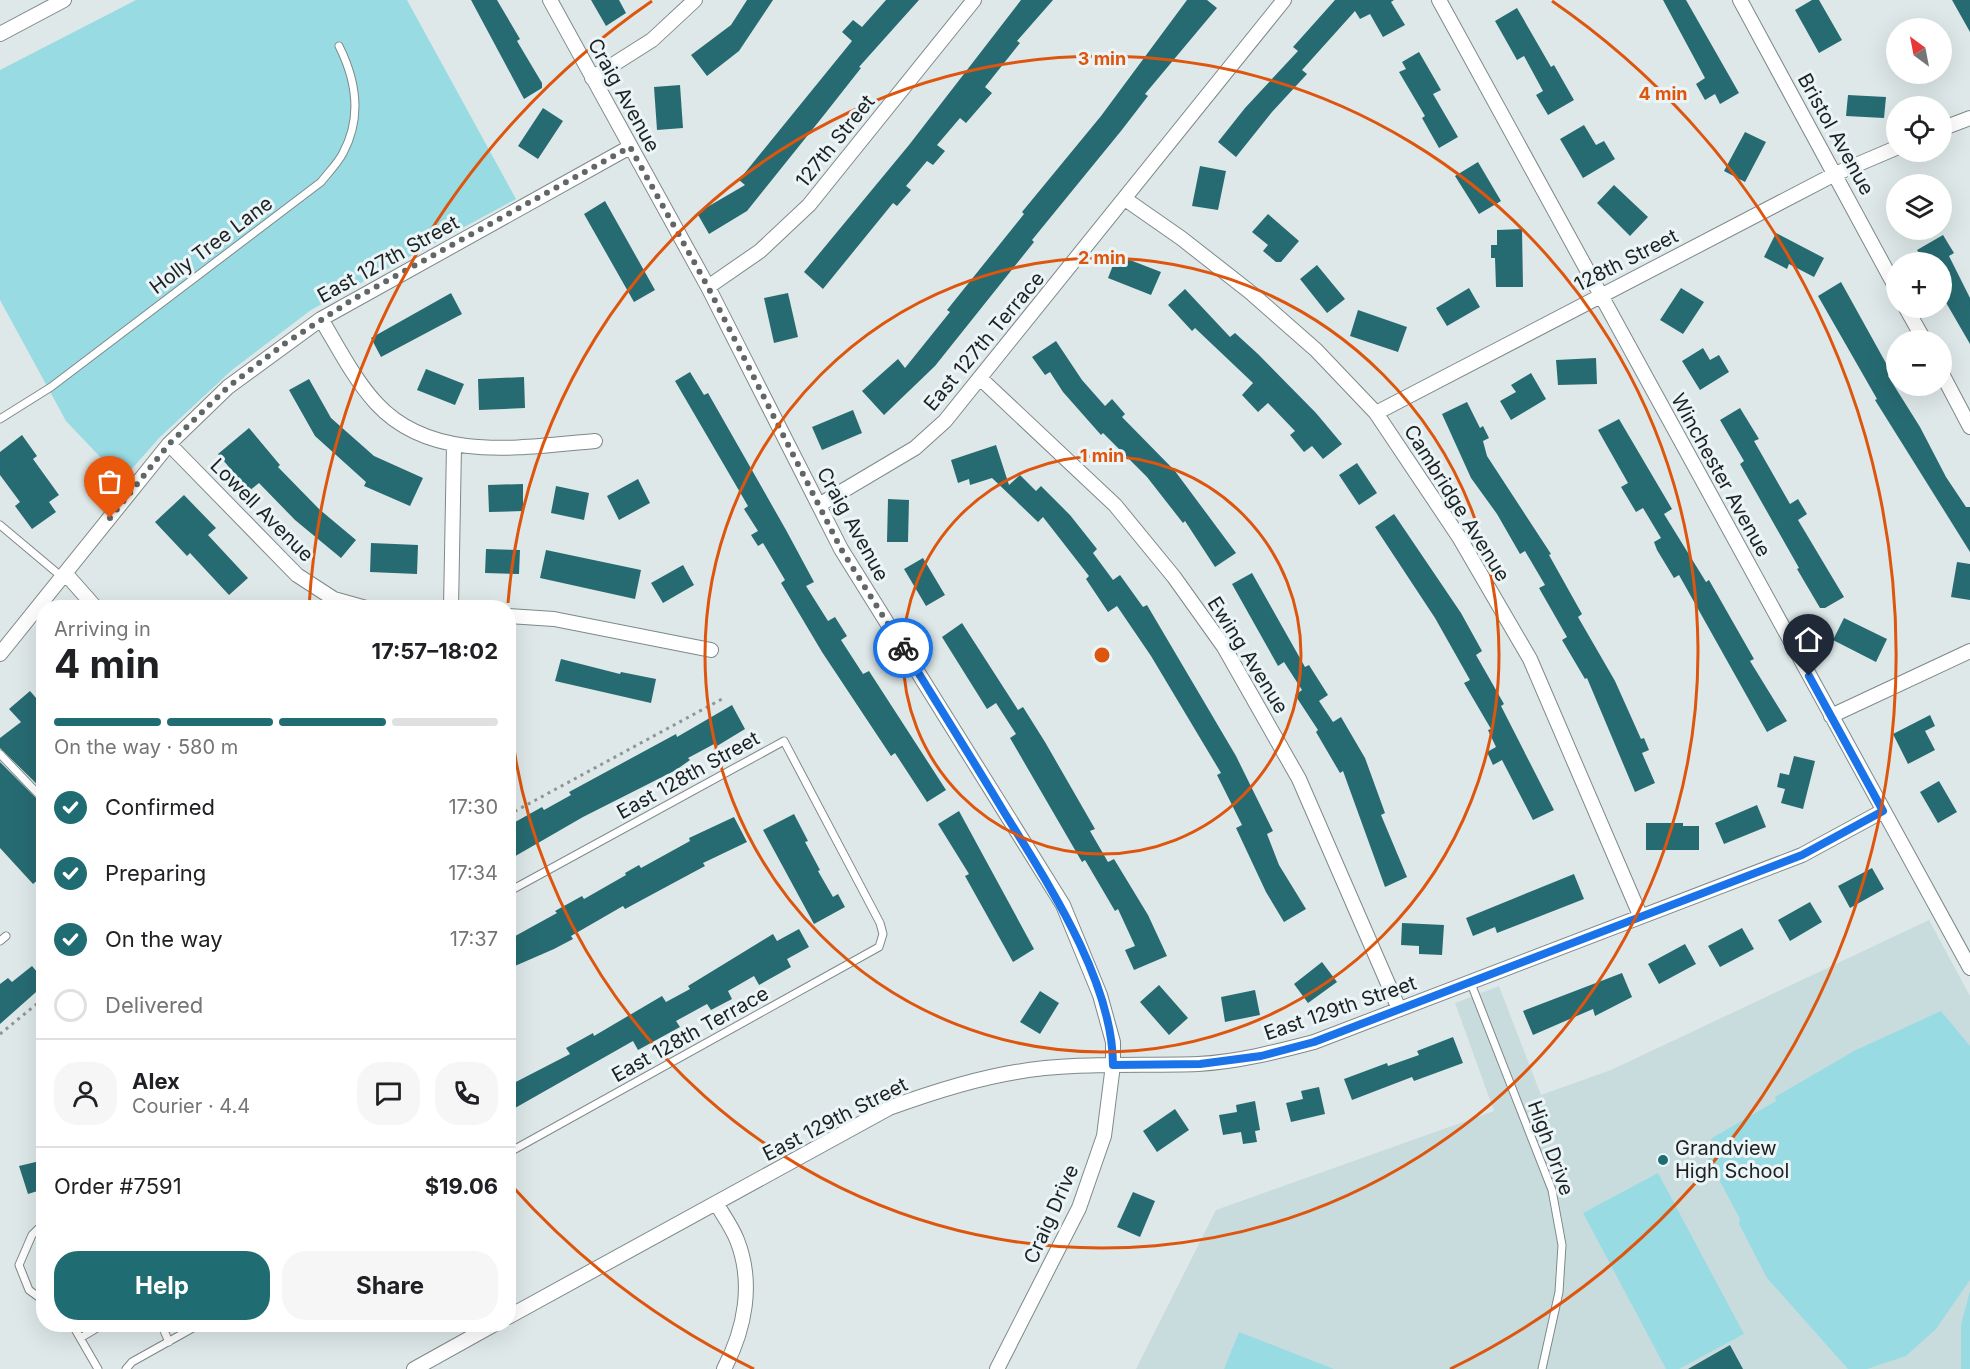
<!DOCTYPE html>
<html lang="en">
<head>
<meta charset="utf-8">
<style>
  :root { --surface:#fff; --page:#f6f6f6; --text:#202124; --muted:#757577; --line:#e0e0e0; --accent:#206c73 }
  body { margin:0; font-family:Inter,sans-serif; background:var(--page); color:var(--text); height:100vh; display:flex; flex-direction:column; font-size:22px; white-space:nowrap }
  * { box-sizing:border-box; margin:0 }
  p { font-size:20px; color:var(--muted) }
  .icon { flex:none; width:33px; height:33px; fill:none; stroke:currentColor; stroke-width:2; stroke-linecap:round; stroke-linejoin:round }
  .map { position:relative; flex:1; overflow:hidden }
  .drawer { position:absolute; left:36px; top:600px; width:480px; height:732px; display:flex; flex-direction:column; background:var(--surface); border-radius:24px; box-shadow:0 6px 24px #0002 }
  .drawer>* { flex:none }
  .needle { width:39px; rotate:328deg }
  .fabs { position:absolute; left:1886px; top:18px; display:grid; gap:12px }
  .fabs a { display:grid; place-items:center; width:66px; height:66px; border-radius:50%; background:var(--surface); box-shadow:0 6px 24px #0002; font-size:30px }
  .pin { position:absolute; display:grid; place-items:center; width:51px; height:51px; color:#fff; margin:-62px -26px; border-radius:50% 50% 50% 0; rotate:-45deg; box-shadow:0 0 6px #0007 }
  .pin .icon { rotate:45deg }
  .courier { position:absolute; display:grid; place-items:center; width:60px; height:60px; margin:-30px; border:4px solid #1a73e8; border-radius:50%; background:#fff; color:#222; box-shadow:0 2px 8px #0007 }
  .head em { font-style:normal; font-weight:700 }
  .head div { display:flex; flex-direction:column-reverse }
  .head { display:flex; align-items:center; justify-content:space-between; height:102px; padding:0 18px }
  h1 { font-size:39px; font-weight:700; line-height:45px }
  .bar { display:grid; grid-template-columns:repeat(4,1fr); gap:9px 6px; align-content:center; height:72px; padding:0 18px }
  .bar i { height:8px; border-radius:4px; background:var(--line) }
  .bar .on { background:var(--accent) }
  .bar p { grid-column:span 4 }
  .line { display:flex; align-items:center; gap:15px; padding:0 18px; border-top:2px solid var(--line) }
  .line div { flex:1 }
  .round { display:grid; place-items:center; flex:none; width:63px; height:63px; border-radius:24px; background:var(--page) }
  ol { padding:0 18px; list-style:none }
  li { display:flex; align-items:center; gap:18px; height:66px }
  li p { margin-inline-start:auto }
  li .icon { padding:6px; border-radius:50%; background:var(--accent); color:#fff; stroke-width:4 }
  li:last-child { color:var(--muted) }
  li i { width:33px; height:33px; border:3px solid var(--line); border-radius:50% }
  .primary-button { display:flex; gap:12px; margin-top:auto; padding:12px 18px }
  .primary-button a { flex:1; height:69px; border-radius:24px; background:var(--accent); color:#fff; font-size:24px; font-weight:700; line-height:69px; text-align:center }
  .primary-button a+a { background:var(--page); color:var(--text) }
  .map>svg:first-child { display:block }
</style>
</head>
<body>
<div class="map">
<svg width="1970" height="1369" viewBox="0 0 1970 1369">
  <rect width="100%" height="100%" fill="#dee8e9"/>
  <!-- built -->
  <path fill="#c8dcde" d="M1929,920L1970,996V1369H1136L1216,1210L1494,1111L1455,1003L1499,986L1541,1095L1611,1070Z"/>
  <!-- green -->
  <path fill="#99dbe3" d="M136,0H407L516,199L311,310L232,370L160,437L122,480L66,421L0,300V70Z
    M1941,1011L1970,1046V1280L1936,1329L1906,1356L1867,1369H1848L1767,1278L1739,1224L1740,1219L1705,1153L1712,1138L1776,1101L1775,1097L1854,1051Z
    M1658,1173L1744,1334L1679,1369H1666L1583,1213Z
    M1970,1291V1369H1961V1325Z
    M1239,1332L1334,1369H1224Z"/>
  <!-- building -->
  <path fill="#276b72" d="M471,0H497L520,39L517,41L542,83V88L524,99Z
    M591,0H619L626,13L606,26Z
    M747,0H773L739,51L707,76L691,55L731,25Z
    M886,0H919L859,67L861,68L824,115L747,211L709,234L697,213L745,185L739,180L852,41L842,32L853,20L862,27Z
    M1021,0H1053L1017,41L1020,43L985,87L992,93L966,123L960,118L937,145L945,151L933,165L927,161L906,186L911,190L897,206L893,203L823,289L804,272L909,145Z
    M1187,0H1207L1217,8L1145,94L1148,96L1121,131L1032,240L1034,242L935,366L884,415L862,391L898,359L905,368L950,312L947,310L1024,214L1022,212L1101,116Z
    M1335,0H1394L1391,2L1405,25L1383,37L1370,14L1360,19L1355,11L1302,70L1307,74L1272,112L1236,157L1218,142L1245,108L1298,51L1293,47Z
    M1663,0H1686L1739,93L1720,104L1715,94L1705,100L1696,84L1705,78Z
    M1812,0H1819L1842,40L1819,53L1795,10Z
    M1952,0H1970V32Z
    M1517,8L1551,67L1554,65L1574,100L1548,115L1536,95L1543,91L1524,56L1517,60L1495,21Z
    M1419,52L1441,90L1433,94L1458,137L1439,148L1422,118L1425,116L1399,72L1406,69L1402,62Z
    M680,85L683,128L657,130L654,87Z
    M1848,95L1886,97L1884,118L1846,116Z
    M543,108L563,121L538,159L518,146Z
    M1584,125L1596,145L1604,141L1615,159L1583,178L1560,139Z
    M1745,132L1766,142L1745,182L1724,171Z
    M1478,162L1501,201L1479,214L1455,176Z
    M1200,166L1226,171L1218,210L1192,206Z
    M1614,185L1648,217L1630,236L1597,203Z
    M605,201L655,290L634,302L584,214Z
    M1268,214L1299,241L1281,262H1276L1263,251L1268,245L1252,232Z
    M1522,229L1523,287H1496L1495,258H1491V245H1497V230Z
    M1776,233L1824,258L1814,277L1789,264L1787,269L1764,257Z
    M1943,235L1954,253L1949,256L1970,298V344L1941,294V262H1925L1917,250Z
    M1117,255L1161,272L1151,295L1108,278Z
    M1317,265L1345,299L1327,313L1300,279Z
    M1841,282L1892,374L1888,376L1920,427L1946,477L1966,507H1970V552L1875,400L1877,399L1818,296Z
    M1469,288L1480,307L1447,326L1436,308Z
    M1681,288L1704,302L1683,334L1660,320Z
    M1185,289L1230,337L1235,333L1258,354L1316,413L1342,444L1323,459L1312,446L1304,452L1290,435L1295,431L1268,403L1258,412L1242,395L1253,383L1195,328L1192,331L1168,305Z
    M451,293L462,314L381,357L371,338Z
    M788,293L798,337L774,343L764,298Z
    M1358,310L1407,327L1398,352L1350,336Z
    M1056,341L1082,380L1105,406L1112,399L1125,414L1122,417L1175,471L1236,553L1215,567L1185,521L1183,523L1147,477L1103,433L1101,435L1063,392L1050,372L1045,375L1032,357Z
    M1703,348L1710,360L1719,355L1729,372L1700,390L1682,361Z
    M1596,358L1597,384L1558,385L1556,360Z
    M426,369L464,384L455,405L417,390Z
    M690,372L704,395L708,393L786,530L814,582L806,586L828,621L835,617L847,636L841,640L863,674L869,671L946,790L927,802L895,753L891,756L822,652L781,583L785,580L763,543L758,546L751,535L758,531L744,509L748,506L675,381Z
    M1531,373L1546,399L1511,420L1500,401L1516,392L1511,385Z
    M524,377L525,408L479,410L478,379Z
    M309,379L331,418L374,456L423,478L410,506L364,486L366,482L315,436L289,390Z
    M1467,402L1480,428L1483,426L1489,438L1483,441L1487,456L1551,554L1549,555L1582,614L1578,617L1615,681L1641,739L1644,738L1649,750L1642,753L1655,783L1635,792L1587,678L1585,679L1562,640L1567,637L1539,588L1545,585L1525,551L1520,554L1497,514L1471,478L1442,414Z
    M1740,408L1759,439L1754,441L1790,504L1798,499L1807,514L1798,520L1844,597L1825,608H1820L1797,569L1799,568L1740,464L1744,461L1720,420Z
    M853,410L862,433L822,450L812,427Z
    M1619,419L1672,509L1664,514L1706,582L1709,580L1754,659L1750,661L1787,721L1767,732L1679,575L1674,578L1657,550L1654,542L1661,538L1643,508L1636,512L1621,487L1628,483L1598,430Z
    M249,428L280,465L278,467L319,509L356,540L341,558L295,520L259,483L249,491L218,454Z
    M22,435L37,456L33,459L59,495L49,502L56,512L32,529L15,506L20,502L0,475V452Z
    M996,445L1009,485L1020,475L1036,491L1041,486L1070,515L1097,549L1093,553L1113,580L1120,575L1143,607L1147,605L1236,756L1273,831L1267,834L1279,865L1306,909L1284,922L1266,892L1236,828L1242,825L1217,775L1221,773L1151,656L1117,606L1108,612L1086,579L1089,576L1043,517L1038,522L992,478L970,485L969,479L958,483L951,460Z
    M1357,463L1377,493L1359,505L1339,475Z
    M638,479L650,503L619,520L607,496Z
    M523,484V511L489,512L488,485Z
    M556,486L589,493L584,520L551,513Z
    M184,495L216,528L208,535L248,578L229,595L190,553L187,556L155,522Z
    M888,499L909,500L908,542H887Z
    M1394,514L1461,613L1482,651L1476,655L1504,704L1501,706L1554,810L1533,820L1502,760L1493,765L1487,752L1496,747L1488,730L1491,729L1464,683L1470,680L1435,618L1375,527Z
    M371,543L418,545L417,574L370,572Z
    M486,549L520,550L519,574L485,573Z
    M546,550L641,570L635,599L540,578Z
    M923,558L945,595L926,606L904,569Z
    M1957,562L1970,564V600L1951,597Z
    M683,565L694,585L663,603L651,583Z
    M1252,573L1305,667L1309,665L1328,695L1319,701L1333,722L1341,717L1365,758L1385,813L1381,815L1407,877L1385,887L1343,771L1340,773L1316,732L1318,730L1295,695L1302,690L1284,662L1278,666L1232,584Z
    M1844,618L1887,639L1876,662L1833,640Z
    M962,623L1018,710L1023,707L1045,742L1095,829L1090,831L1108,862L1114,859L1148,915L1167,956L1134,970L1125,950L1135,946L1118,909L1115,911L1085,860L1082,862L1010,738L1016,734L996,703L987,709L942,637Z
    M561,659L620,674L621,672L656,679L651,703L555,681Z
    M30,691L44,707V791L0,748V738L21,722L9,709Z
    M732,705L745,729L717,746L716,743L688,758L690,760L676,770L583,817L512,858L508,851V826L542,807L544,810L571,795L569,792L676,734L677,737Z
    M1930,715L1935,726L1925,731L1935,750L1908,764L1893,734Z
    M1794,756L1815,761L1803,809L1781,803L1785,789L1777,787L1780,773L1789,775Z
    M0,762L44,806V875L33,884L0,848Z
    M1939,781L1957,812L1938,823L1920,792Z
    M1757,805L1766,827L1724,844L1715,823Z
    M959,811L1034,949L1013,962L965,876L969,874L938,824Z
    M794,814L808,841L805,842L820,870L818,871L833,897L838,894L845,907L814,924L763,830Z
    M734,817L747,842L703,863L705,866L625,909L623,906L571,936L573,939L554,949L508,969V940L557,913L555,911L582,896L584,899L626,875L625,873L639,865L641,868L690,841L689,838Z
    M1646,823H1683V826H1699V850H1646Z
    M1872,868L1884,889L1850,908L1838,886Z
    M1574,874L1584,899L1497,933L1495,927L1473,936L1466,918Z
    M1810,902L1822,922L1790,941L1778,920Z
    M1402,923L1444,925L1442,955L1419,954V946L1401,945Z
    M1742,928L1754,949L1720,967L1708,946Z
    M799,929L809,947L787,959L791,967L759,985L754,976L728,991L732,999L711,1010L707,1004L676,1021L680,1027L638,1050L633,1041L508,1112V1086L570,1054L566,1048L593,1033L594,1036L662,996L666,1002L690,989L688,986L773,934L777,941Z
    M1685,944L1696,964L1659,984L1648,964Z
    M1322,962L1337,982L1308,1003L1294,984Z
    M32,966L44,980V985L0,1024V984L8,978L12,982Z
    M1622,973L1632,997L1595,1016L1593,1009L1533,1035L1523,1011Z
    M1159,985L1188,1018L1169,1035L1140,1002Z
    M1255,990L1260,1015L1225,1022L1221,997Z
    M1040,991L1059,1003L1040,1034L1020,1022Z
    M1453,1037L1463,1063L1414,1081L1412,1077L1352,1100L1344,1079L1387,1063L1388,1066L1419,1055L1417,1051Z
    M1319,1087L1325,1114L1291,1122L1286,1103L1303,1099L1301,1091Z
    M1255,1101L1260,1130L1255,1131L1257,1142L1243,1144L1241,1132L1223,1135L1219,1115L1237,1112L1236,1105Z
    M1175,1109L1189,1130L1157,1152L1143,1131Z
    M44,1160V1189L28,1194L19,1166Z
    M1133,1192L1155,1201L1140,1237L1117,1227Z
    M1730,1345L1743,1369H1688Z"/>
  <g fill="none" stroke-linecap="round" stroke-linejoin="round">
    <!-- service casing -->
    <g stroke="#7f8889" stroke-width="9">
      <path id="service" d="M0,419L51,387L321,182C328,173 338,163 343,153C362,118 356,80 339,46
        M0,525L62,577
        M0,754L44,800
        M508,892L784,741L880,923L883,934L879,947L508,1153
        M0,941L6,936
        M1470,981L1552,1190L1562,1245L1559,1292L1542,1369
        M44,1223L32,1235L19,1265L29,1290L44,1301
        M72,1324L98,1369
        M161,1324L169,1342
        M82,1337L104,1324
        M126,1369L132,1362L200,1324"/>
    </g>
    <!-- minor casing -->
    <g stroke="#7f8889" stroke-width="16">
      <path id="minor" d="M550,0L708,287L841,549L1063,905L1100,995L1113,1042V1065L1104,1136L1079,1208L997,1369
        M1439,0L1970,968
        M1740,0L1896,288
        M0,34L64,0
        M592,78L652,40L695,0
        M1941,129L1970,118
        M1125,199L1181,238L1250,292L1316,350L1376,413L1459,537L1530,659L1640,915
        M708,287L760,251L809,205L974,0
        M1906,308L1924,340
        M321,319C338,347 354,379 376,403C432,464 522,447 595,441
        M1941,372L1970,427
        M981,379L1115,505L1174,577L1224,647L1299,779L1399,1009
        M1376,413L1835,174L1896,148
        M169,444L297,575L334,599L366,608
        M819,505L915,448L945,421L1284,0
        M65,573L96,608
        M451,608L454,446
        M508,616L554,619L711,650
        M0,654L169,444L228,387L321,319L630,147
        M1831,716L1970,651
        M716,1203C723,1215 732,1227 737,1240C754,1283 745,1329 724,1369
        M508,1317L889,1108C930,1093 973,1079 1016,1072C1072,1062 1140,1066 1198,1064C1237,1062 1276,1052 1314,1042L1802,855L1883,811
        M414,1369L495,1324"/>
    </g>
    <!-- path -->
    <path stroke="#8e9596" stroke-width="3" stroke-dasharray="3 4.5" stroke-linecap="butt" d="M508,815L722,699
      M0,1034L44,998"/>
    <!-- service -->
    <use href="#service" stroke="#fff" stroke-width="7"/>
    <!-- minor -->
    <use href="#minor" stroke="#fff" stroke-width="14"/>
  </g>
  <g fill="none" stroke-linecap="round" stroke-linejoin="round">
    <!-- done -->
    <path stroke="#616767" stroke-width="6" stroke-dasharray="0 10.8" d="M110,518L169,444L228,387L284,344L352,300L630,147L708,287L841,549L903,648"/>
    <!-- route -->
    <path stroke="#1a73e8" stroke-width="8" d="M903,648C937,703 971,757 1004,812C1047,882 1113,981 1113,1065L1200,1064L1261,1056L1314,1042L1802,855L1883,811L1809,676"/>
  </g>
  <!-- distance rings -->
  <g fill="none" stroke="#de560d" stroke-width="3">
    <circle cx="1102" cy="655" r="199"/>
    <circle cx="1102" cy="655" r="397"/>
    <path d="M508 603A596 596 0 1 1 509 712"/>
    <path d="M754 1369A794 794 0 0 1 512 1186M309 607A794 794 0 0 1 652 1M1552 1A794 794 0 0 1 1450 1369"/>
  </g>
  <!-- markers -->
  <circle fill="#206c73" stroke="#ebf5f7" stroke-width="2" cx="1663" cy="1160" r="6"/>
  <g text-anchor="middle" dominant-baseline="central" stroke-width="6" stroke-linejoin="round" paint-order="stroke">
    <!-- street labels -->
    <g font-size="20" fill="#1d2121" stroke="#ebf5f7">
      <text transform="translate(624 95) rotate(61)">Craig Avenue</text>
      <text transform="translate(1836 134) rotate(61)">Bristol Avenue</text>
      <text transform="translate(835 141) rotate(-51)">127th Street</text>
      <text transform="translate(211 245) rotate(-37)">Holly Tree Lane</text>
      <text transform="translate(388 259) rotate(-29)">East 127th Street</text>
      <text transform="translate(1626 260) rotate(-27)">128th Street</text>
      <text transform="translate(984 341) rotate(-50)">East 127th Terrace</text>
      <text transform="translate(1721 475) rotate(61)">Winchester Avenue</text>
      <text transform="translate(1457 503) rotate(58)">Cambridge Avenue</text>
      <text transform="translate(262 510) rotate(45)">Lowell Avenue</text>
      <text transform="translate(853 524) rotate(61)">Craig Avenue</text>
      <text transform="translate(1248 655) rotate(58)">Ewing Avenue</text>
      <text transform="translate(688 775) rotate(-29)">East 128th Street</text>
      <text transform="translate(1340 1008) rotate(-19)">East 129th Street</text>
      <text transform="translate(690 1034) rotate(-29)">East 128th Terrace</text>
      <text transform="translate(835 1119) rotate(-27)">East 129th Street</text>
      <text transform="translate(1551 1148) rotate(70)">High Drive</text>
      <text transform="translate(1051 1214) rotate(-66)">Craig Drive</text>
    </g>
    <!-- poi labels -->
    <g font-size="20" fill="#1d2121" stroke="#ebf5f7" text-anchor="start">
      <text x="1675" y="1148">Grandview<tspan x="1675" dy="23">High School</tspan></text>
    </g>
  </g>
  <circle cx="1102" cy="655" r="9" fill="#de560d" stroke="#ebf5f7" stroke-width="3"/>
  <g font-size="18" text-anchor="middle" font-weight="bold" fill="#de560d" stroke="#ebf5f7" stroke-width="6" stroke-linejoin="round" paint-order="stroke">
    <text x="1102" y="65">3 min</text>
    <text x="1663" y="100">4 min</text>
    <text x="1102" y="264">2 min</text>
    <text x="1102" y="462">1 min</text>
  </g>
</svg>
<div class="fabs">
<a><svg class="needle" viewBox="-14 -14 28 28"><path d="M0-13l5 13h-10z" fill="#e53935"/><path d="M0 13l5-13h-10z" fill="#757577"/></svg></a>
<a><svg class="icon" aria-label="locate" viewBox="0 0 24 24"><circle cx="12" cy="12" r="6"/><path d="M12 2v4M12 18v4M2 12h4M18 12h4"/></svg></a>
<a><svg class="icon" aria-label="layers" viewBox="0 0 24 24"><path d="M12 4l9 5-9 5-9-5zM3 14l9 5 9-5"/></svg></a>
<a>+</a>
<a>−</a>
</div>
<div class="pin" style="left:110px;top:518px;background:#ea580c"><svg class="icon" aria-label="bag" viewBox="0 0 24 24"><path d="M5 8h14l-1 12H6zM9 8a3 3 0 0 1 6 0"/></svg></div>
<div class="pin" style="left:1809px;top:676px;background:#1f2937"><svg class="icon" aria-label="home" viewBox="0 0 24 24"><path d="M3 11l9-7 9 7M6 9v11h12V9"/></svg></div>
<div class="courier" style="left:903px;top:648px"><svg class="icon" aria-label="bike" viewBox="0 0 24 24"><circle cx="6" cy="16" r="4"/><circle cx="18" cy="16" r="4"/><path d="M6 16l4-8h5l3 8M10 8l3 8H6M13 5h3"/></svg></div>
<section class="drawer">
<div class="head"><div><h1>4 min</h1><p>Arriving in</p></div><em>17:57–18:02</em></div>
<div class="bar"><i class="on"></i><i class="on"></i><i class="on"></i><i></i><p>On the way · 580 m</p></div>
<ol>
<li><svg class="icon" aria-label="check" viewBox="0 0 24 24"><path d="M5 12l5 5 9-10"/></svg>Confirmed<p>17:30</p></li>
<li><svg class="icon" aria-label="check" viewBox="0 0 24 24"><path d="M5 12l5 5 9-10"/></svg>Preparing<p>17:34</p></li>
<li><svg class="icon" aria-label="check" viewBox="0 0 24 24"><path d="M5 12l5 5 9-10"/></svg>On the way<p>17:37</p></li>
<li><i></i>Delivered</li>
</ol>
<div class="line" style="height:108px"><a class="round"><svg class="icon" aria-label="person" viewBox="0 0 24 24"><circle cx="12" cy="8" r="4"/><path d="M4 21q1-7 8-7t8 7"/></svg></a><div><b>Alex</b><p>Courier · 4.4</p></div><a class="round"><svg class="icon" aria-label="chat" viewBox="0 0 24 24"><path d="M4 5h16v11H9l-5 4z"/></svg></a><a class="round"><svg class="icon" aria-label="phone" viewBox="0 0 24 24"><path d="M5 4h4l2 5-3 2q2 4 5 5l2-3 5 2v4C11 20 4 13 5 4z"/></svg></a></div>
<div class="line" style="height:78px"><div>Order #7591</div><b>$19.06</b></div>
<div class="primary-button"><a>Help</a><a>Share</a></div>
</section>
</div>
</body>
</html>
